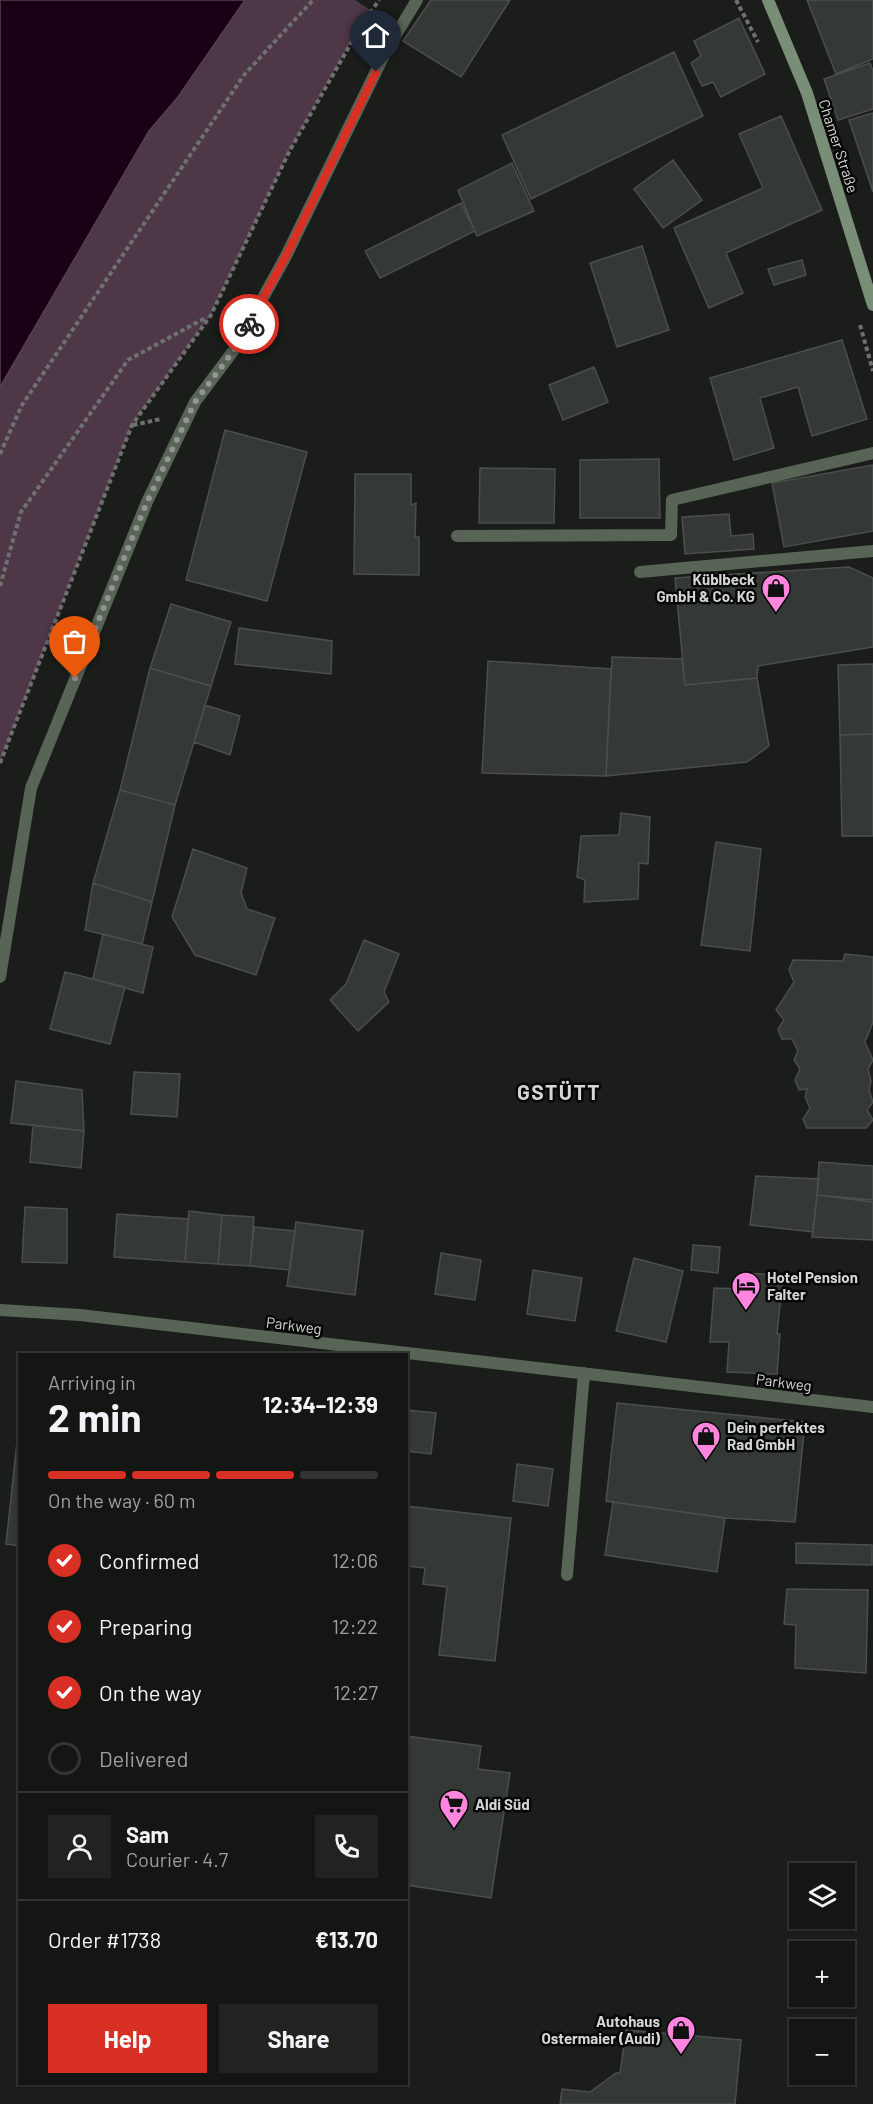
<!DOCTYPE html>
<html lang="en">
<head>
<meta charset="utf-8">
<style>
  :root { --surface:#141613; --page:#212321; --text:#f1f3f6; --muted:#9d9fa0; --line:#333533; --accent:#d93025 }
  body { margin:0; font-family:Barlow,sans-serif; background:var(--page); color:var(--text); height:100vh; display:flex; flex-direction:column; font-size:22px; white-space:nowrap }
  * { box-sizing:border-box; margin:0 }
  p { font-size:20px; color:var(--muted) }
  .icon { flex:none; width:33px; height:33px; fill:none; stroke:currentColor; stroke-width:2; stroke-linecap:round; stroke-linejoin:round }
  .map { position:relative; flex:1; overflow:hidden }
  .drawer { position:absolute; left:18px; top:1353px; width:390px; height:732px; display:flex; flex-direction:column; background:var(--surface); border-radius:0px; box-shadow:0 2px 4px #0004,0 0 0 2px var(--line) }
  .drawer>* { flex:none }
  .buttons { position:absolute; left:789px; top:1863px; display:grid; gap:12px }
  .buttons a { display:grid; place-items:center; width:66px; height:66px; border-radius:0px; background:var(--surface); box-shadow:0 2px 4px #0004,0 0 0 2px var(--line); font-size:30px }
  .pin { position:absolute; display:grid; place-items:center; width:51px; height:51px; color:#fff; margin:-62px -26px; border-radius:50% 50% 50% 0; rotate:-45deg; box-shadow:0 0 6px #0007 }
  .pin .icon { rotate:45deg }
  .courier { position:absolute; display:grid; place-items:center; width:60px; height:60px; margin:-30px; border:4px solid #d93025; border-radius:50%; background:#fff; color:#222; box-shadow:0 2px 8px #0007 }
  .summary em { font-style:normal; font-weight:700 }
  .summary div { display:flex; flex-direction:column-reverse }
  .summary { display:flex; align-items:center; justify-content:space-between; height:102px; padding:0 30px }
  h1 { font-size:39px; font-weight:700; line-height:45px }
  .bar { display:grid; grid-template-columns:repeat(4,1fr); gap:9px 6px; align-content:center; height:72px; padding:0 30px }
  .bar i { height:8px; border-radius:4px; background:var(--line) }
  .bar .active { background:var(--accent) }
  .bar p { grid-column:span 4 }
  .line { display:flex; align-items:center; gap:15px; padding:0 30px; border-top:2px solid var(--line) }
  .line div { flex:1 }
  .round { display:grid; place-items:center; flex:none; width:63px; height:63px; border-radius:0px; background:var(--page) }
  ol { padding:0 30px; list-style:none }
  li { display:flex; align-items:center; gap:18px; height:66px }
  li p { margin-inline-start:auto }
  li .icon { padding:6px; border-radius:50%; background:var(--accent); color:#fff; stroke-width:4 }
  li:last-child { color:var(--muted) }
  li i { width:33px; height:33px; border:3px solid var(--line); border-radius:50% }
  .action { display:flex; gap:12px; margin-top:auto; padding:12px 30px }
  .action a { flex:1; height:69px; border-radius:0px; background:var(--accent); color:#fff; font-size:24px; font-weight:700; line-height:69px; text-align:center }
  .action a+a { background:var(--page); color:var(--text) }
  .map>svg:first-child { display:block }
</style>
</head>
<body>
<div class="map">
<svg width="873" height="2104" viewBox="0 0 873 2104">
  <rect width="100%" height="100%" fill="#1a1d19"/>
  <!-- green -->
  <path fill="#4e3747" d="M245,0H355L372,11L357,31L290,150L211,315L132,425L0,763V387L149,131L178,97Z"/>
  <!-- water -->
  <path fill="#1b0115" stroke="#52414e" stroke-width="1.5" d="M0,0H245L178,97L149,131L0,387Z"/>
  <!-- building -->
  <path fill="#353935" stroke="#4b4f4b" stroke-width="1.5" d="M431,0H510L461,77L403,41Z
    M807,0H873V59L836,74Z
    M739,18L765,74L721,97L713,82L702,86L691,63L701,56L694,41Z
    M674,52L703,116L531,199L502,135Z
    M870,63L873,71V109L838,120L824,79Z
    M873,113V192L849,120Z
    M781,116L822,210L726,253L743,293L709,308L674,228L763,188L739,134Z
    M673,160L702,200L663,228L634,189Z
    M512,163L534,211L477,236L458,190Z
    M461,203L475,231L380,278L365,251Z
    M642,246L669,330L617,347L590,263Z
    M802,260L806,275L774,285L768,269Z
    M842,340L867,419L812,436L798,387L760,398L774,448L734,460L710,378Z
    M594,367L608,402L563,420L549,385Z
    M225,430L307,452L267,601L186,580Z
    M659,459L660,518H580V460Z
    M873,465V531L784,547L772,483Z
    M480,468L555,469L554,523H479Z
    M355,474H411V505L416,503L415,537H419V575L354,574Z
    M729,514L731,536L753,534L754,549L685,554L682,517Z
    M849,567L873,578V647L758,666L757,678L685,685L675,578Z
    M171,604L231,622L211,686L150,668Z
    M239,628L332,641L331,674L235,664Z
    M612,657L682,659L685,685L757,678L769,746L747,762L606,776Z
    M488,661L611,669L606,776L482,773Z
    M873,664V734L840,735L838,665Z
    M150,668L211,686L175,805L120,790Z
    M205,705L240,716L230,755L194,742Z
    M873,734V836H842L840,735Z
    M120,790L175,805L152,902L93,883Z
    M621,813L650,817L648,864L639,863L638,899L584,902L585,880L577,877L581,836L619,835Z
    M716,842L761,849L750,951L701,945Z
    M193,849L247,868L241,893L247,909L275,918L256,975L195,955L172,917Z
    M93,883L152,902L142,944L85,930Z
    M103,934L153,947L143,993L93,979Z
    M364,940L399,954L384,992L389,1002L358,1031L330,1000L346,984Z
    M845,954L873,957V1022L865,1042L873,1060L868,1069L871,1081L869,1090L873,1102L867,1110L873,1120L866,1128H807L803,1119L810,1108L805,1097L807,1089L799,1090L795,1080L800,1069L794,1060L798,1051L792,1039H782L778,1029L784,1020L776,1010L794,982L789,970L793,960L843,961Z
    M65,972L125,987L110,1044L50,1029Z
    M134,1072L180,1074L177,1117L131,1114Z
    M16,1081L82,1090L84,1131L11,1123Z
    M33,1125L84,1131L81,1168L30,1162Z
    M819,1162L873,1166V1200L817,1195Z
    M756,1176L819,1179L813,1232L750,1225Z
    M817,1195L873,1202V1240L812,1237Z
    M25,1207L67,1209V1263L22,1262Z
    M189,1211L222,1215L218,1264L185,1262Z
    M117,1214L188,1219L185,1262L114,1257Z
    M222,1215L254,1217L250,1266L218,1264Z
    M296,1222L363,1231L355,1295L287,1286Z
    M254,1227L295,1231L290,1270L250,1266Z
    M693,1245L720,1247L718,1273L691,1270Z
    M441,1253L481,1260L475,1300L435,1294Z
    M634,1258L683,1271L666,1342L616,1331Z
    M533,1270L582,1278L575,1321L527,1314Z
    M743,1273L783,1275L777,1334H780L777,1374L727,1372L729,1342H710L714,1288L742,1289Z
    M617,1403L805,1422L795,1522L725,1518L606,1501Z
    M406,1410L436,1413L431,1454L406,1451Z
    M20,1414V1546L6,1544Z
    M517,1464L553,1469L548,1506L513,1501Z
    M613,1502L725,1518L717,1572L605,1555Z
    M406,1506L511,1518L495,1661L439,1655L447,1587L423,1584L425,1568L406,1566Z
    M796,1543L872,1545V1565L796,1563Z
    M787,1589L868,1590L866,1673L795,1668L796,1625L784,1624Z
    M406,1736L481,1746L478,1769L510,1773L491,1898L406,1885Z
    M626,2030L741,2040L735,2104H560L562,2089L590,2092L616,2073H620Z"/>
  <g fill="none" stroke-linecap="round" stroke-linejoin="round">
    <!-- path -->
    <path stroke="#6f716e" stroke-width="4" stroke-dasharray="4.5 3" stroke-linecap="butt" d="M736,0L758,42
      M860,325L873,371
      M133,425L161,419
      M0,454L22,405L244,75L313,0
      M0,586L21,512L128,360L207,317
      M0,763L132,425L211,315L290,150L358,31L379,0"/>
    <!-- service -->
    <path stroke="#576456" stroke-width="12" d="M457,536L671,535L672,500L873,453
      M640,572L873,551"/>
    <!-- minor -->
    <path stroke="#576456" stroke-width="12" d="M0,977L31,788L147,502L195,402L234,350L286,256L386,51L417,0
      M0,1310L80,1315L873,1407
      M567,1575L584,1373"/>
    <!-- secondary -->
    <path stroke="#798e77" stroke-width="12" d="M768,0L807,93L873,305"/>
  </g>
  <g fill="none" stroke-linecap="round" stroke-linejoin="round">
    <!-- done -->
    <path stroke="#939593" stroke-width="6" stroke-dasharray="0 10.8" d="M75,678L147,502L195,402L234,350L249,324"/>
    <!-- route -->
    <path stroke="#d93025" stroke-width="8" d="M249,324L286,256L376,72"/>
  </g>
  <!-- icons -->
  <defs>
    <g id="shop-pin" transform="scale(1.5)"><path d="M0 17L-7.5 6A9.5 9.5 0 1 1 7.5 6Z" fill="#ff85de" stroke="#060706"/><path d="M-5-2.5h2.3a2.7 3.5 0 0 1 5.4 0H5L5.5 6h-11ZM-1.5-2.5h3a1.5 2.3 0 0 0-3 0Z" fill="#111"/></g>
    <g id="hotel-pin" transform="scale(1.5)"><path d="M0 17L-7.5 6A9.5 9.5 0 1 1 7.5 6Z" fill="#ff85de" stroke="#060706"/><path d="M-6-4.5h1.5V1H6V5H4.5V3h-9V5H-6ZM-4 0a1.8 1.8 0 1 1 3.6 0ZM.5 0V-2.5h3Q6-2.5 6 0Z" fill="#111"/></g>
    <g id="supermarket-pin" transform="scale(1.5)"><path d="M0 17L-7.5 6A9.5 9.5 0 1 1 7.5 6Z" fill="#ff85de" stroke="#060706"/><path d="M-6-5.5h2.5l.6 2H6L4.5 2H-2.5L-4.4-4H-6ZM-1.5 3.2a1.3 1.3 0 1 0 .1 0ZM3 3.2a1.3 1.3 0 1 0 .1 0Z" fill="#111"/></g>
  </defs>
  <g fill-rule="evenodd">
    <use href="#shop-pin" x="776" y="588"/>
    <use href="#hotel-pin" x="746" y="1286"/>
    <use href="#shop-pin" x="706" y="1436"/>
    <use href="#supermarket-pin" x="454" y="1804"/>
    <use href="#shop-pin" x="681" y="2030"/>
  </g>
  <g text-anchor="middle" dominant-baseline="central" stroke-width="5" stroke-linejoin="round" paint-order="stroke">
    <!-- street labels -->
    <g font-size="15" fill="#d4d6d4" stroke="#060706">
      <text transform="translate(839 146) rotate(72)">Chamer Straße</text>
      <text transform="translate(294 1325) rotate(7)">Parkweg</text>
      <text transform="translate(784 1382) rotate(7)">Parkweg</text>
    </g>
    <!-- poi labels -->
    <g font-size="15" font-weight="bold" fill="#d4d6d4" stroke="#060706" text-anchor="start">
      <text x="755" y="579" text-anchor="end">Küblbeck<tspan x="755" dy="17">GmbH &amp; Co. KG</tspan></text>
      <text x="767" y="1277">Hotel Pension<tspan x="767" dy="17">Falter</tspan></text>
      <text x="727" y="1427">Dein perfektes<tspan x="727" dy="17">Rad GmbH</tspan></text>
      <text x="475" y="1804">Aldi Süd</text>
      <text x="660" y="2021" text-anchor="end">Autohaus<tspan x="660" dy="17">Ostermaier (Audi)</tspan></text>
    </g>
    <!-- district labels -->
    <g font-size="21" font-weight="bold" letter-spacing="1.5" fill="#d4d6d4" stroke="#060706">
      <text x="559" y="1091">GSTÜTT</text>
    </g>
  </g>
</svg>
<div class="buttons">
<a><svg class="icon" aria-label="layers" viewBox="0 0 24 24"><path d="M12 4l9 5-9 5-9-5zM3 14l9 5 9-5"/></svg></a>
<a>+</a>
<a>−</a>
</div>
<div class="pin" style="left:75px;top:678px;background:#ea580c"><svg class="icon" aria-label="bag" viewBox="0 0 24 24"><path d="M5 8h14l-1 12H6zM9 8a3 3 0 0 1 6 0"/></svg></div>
<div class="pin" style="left:376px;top:72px;background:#1f2937"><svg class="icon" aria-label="home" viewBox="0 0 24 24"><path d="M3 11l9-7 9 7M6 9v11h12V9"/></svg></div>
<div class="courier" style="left:249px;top:324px"><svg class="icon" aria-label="bike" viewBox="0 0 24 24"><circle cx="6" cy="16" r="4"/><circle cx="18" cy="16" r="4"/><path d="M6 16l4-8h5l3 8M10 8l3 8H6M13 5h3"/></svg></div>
<section class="drawer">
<div class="summary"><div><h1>2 min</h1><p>Arriving in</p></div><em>12:34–12:39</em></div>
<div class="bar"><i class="active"></i><i class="active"></i><i class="active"></i><i></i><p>On the way · 60 m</p></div>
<ol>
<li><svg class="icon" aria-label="check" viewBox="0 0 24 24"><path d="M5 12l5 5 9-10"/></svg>Confirmed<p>12:06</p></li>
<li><svg class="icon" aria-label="check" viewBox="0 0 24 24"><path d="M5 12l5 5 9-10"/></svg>Preparing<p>12:22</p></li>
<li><svg class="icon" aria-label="check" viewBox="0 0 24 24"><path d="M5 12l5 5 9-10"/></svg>On the way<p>12:27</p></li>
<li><i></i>Delivered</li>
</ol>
<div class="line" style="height:108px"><a class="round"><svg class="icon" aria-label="person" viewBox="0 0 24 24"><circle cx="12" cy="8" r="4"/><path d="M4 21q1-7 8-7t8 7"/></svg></a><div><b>Sam</b><p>Courier · 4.7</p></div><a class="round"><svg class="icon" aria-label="phone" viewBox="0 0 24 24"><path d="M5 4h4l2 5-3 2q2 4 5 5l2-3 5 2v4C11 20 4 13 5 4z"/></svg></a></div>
<div class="line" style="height:78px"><div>Order #1738</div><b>€13.70</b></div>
<div class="action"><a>Help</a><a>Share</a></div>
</section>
</div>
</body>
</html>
